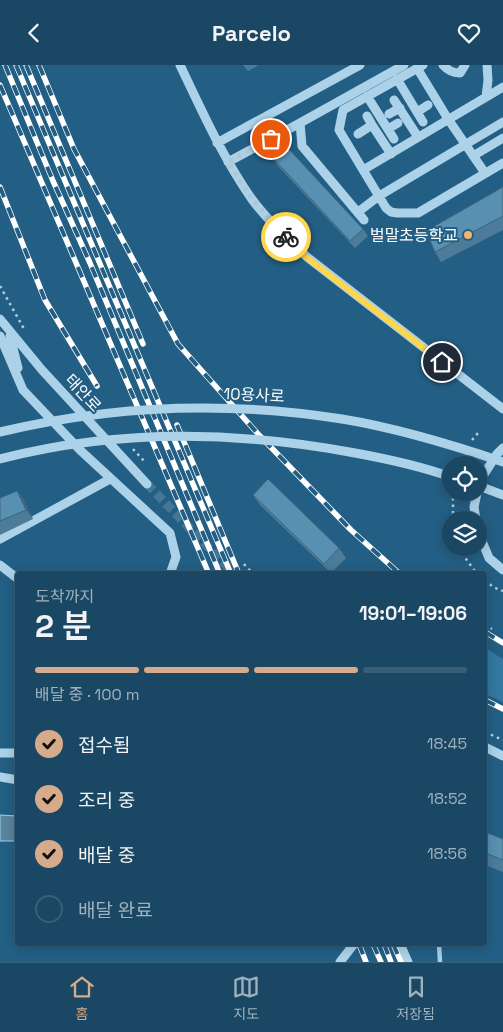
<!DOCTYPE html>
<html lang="ko">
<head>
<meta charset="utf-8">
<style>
  :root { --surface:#1a4763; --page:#234e69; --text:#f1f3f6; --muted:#9fb2be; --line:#385f78; --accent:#d6ab8b }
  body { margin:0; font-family:"Space Grotesk","Noto Sans KR",sans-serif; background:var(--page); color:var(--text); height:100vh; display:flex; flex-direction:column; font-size:19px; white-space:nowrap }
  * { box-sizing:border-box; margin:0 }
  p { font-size:16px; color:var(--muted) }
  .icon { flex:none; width:28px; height:28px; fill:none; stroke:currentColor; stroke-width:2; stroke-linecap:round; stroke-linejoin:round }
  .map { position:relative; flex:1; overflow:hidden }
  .side { position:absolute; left:15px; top:506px; width:472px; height:375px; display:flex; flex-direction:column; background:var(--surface); border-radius:5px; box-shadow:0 2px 12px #0003,0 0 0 1px var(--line) }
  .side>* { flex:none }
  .tools { position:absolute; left:442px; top:391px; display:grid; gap:10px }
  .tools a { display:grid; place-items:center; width:45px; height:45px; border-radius:50%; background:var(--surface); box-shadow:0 2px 12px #0003,0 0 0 1px var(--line); font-size:25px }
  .pin { position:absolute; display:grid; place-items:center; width:42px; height:42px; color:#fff; margin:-21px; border:2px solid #fff; border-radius:50%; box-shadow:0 1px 5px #0007 }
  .courier { position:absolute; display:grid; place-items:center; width:50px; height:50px; margin:-25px; border:4px solid #ffd54a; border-radius:50%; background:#fff; color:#222; box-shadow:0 1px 6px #0007 }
  .head em { font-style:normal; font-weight:600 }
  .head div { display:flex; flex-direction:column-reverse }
  .head { display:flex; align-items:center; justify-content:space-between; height:85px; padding:0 20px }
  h1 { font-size:32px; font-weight:600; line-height:38px }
  .bar { display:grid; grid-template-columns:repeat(4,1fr); gap:8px 5px; align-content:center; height:60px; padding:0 20px }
  .bar i { height:6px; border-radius:4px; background:var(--line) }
  .bar .active { background:var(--accent) }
  .bar p { grid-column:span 4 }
  ol { padding:0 20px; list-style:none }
  li { display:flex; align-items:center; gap:15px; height:55px }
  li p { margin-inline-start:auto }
  li .icon { padding:5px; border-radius:50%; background:var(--accent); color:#111; stroke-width:4 }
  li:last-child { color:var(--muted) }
  li i { width:28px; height:28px; border:2px solid var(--line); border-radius:50% }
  header { display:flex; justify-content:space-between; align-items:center; height:65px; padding:0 20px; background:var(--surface); font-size:22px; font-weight:600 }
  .menu { display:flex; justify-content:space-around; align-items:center; height:70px; border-top:1px solid var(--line); background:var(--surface); font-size:14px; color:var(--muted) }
  .menu a { display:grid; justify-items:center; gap:2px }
  .menu .active { color:var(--accent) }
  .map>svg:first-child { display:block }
</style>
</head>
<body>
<header><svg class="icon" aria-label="back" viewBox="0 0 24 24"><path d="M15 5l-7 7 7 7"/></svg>Parcelo<svg class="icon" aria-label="heart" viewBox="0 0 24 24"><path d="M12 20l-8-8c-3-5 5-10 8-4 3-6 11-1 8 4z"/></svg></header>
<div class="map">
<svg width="503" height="897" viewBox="0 0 503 897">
  <rect width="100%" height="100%" fill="#235f84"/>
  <!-- green -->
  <path fill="#3378a0" d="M485,583L503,594V637L485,629Z"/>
  <!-- water -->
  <path fill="#59849d" stroke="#9fcfe9" d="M0,750L17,751V776H0Z"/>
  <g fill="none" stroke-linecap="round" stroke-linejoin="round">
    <!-- stream -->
    <path stroke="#9fcfe9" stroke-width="4.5" d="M439,879L440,897"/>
    <!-- minor-tunnel -->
    <path stroke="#447796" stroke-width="9" stroke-dasharray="9 4.5" stroke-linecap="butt" d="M147,419L234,509"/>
    <!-- path -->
    <path stroke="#abd2e8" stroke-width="2.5" stroke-dasharray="2.5 4" stroke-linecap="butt" d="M0,221L24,264
      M472,375L478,368
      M133,384L146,398
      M453,455V428
      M460,482L463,490L477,509
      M244,499L253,509
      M485,515L493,522L503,526
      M485,542V543
      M485,560L492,564
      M485,667L503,675"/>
    <!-- minor -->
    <path stroke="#abd2e8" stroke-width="9" d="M180,0C202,46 222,91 251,133C267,155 287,173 307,192L503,344
      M423,0L343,45L339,65L386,143L391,147L397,148H418L503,98
      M443,0C448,5 452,8 460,8L465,0
      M417,3L448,54L485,108
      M397,14L423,57
      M367,31L394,74
      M486,32L488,15L487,0
      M394,35L418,72
      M417,47L428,40
      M389,49L400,43
      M372,60L391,89
      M388,64L398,58
      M358,69L372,60L367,51
      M217,78L360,0
      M473,91L503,73
      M228,97L300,58
      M363,105L503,22
      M358,147L379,131L503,57
      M364,155L302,81L300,58L404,0
      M0,254L42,305L147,419
      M0,271L23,325L80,385L170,468L176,492L170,509
      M10,271L18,303
      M479,417L497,389L503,383
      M479,421L503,430
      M476,455L474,442L477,428
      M479,469L489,493L503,505
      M0,474L110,414
      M0,500L18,514
      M485,682L503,691
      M0,688H18
      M0,712L18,715
      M400,879L408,897
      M340,897L354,879"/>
    <!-- rail casing -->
    <g stroke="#fff" stroke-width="5.5">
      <path id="rail" d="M5,0L53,116L90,198L220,509
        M16,0L231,509
        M26,0L143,279
        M39,0L74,84L178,279L259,370L351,465L400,509
        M0,20L209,509
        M0,122L45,235L97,321
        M177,360L239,509
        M267,508L268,509
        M485,567L503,578
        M485,635L503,644
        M359,879L366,897
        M373,879L381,897
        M384,879L391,897
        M393,879L401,897"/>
    </g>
    <!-- rail -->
    <use href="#rail" stroke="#235f84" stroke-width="4" stroke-dasharray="11" stroke-linecap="butt"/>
    <!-- minor-bridge -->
    <path stroke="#abd2e8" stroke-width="9" d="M0,367C113,340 228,336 342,354C397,363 450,379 503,397
      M0,394C116,364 238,366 355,388C388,394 420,401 451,412"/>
  </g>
  <!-- wall -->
  <path fill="#4c7c99" d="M243,0H259L248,6Z
    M273,93L363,164L368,171L355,183L277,100Z
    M503,122V165L441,197L435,187Z
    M17,426L24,435L33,454L0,470V433Z
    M253,430L339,483L346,493L331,508L260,440Z
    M485,767L503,774V807L485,800Z"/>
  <!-- shaded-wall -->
  <path fill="#3e657d" d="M17,426L24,435L33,454L26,445Z"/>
  <!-- building -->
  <path fill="#5890b2" stroke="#3e657d" d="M286,81L363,164L350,176L273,93Z
    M503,122V151L435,187L426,166Z
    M268,414L339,483L324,499L253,430Z
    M17,426L26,445L0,456V433Z
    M485,767L503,774V795L485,788Z"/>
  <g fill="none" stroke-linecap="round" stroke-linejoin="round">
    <!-- done -->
    <path stroke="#b2c7d4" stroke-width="5" stroke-dasharray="0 9" d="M271,74L228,97L252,134L286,172"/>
    <!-- route -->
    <path stroke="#ffd54a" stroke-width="6" d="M286,172L306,192L442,297"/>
  </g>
  <!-- markers -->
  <circle fill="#f4b56e" stroke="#235f84" stroke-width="2" cx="468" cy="170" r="5"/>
  <g text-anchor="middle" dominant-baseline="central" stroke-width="4" stroke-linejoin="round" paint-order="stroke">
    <!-- poi labels -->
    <g font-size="16" fill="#fff" stroke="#235f84" text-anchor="end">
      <text x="458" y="170">벌말초등학교</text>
    </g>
    <!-- street labels -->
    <g font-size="16" fill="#fff" stroke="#235f84">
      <text transform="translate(83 328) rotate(47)">태안로</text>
      <text transform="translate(254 330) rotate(3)">10용사로</text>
    </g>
  </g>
</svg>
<div class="tools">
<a><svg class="icon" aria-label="locate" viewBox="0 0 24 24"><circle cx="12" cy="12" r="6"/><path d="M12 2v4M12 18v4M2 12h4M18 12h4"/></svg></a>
<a><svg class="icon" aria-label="layers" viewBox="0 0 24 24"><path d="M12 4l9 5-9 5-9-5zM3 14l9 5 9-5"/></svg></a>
</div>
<div class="pin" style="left:271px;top:74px;background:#ea580c"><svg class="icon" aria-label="bag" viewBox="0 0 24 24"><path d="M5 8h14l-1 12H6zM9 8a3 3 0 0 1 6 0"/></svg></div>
<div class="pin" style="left:442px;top:297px;background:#1f2937"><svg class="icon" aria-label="home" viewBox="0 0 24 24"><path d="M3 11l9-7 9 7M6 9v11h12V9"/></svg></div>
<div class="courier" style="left:286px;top:172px"><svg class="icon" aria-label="bike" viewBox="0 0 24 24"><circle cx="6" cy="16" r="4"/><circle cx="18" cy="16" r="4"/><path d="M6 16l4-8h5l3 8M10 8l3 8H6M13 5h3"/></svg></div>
<section class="side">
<div class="head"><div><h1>2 분</h1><p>도착까지</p></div><em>19:01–19:06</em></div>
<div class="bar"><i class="active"></i><i class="active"></i><i class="active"></i><i></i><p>배달 중 · 100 m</p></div>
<ol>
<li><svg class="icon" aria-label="check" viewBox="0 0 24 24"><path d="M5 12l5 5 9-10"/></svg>접수됨<p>18:45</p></li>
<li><svg class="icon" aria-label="check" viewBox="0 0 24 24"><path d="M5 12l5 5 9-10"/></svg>조리 중<p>18:52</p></li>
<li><svg class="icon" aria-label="check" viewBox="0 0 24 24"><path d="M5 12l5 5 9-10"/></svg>배달 중<p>18:56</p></li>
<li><i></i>배달 완료</li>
</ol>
</section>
</div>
<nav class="menu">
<a class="active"><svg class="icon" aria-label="home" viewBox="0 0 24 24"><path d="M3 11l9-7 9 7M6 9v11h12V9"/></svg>홈</a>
<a><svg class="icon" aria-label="map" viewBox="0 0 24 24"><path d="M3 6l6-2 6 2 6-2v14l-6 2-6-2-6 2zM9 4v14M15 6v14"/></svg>지도</a>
<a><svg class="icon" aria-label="saved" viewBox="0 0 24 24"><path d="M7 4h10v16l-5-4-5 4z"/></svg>저장됨</a>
</nav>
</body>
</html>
